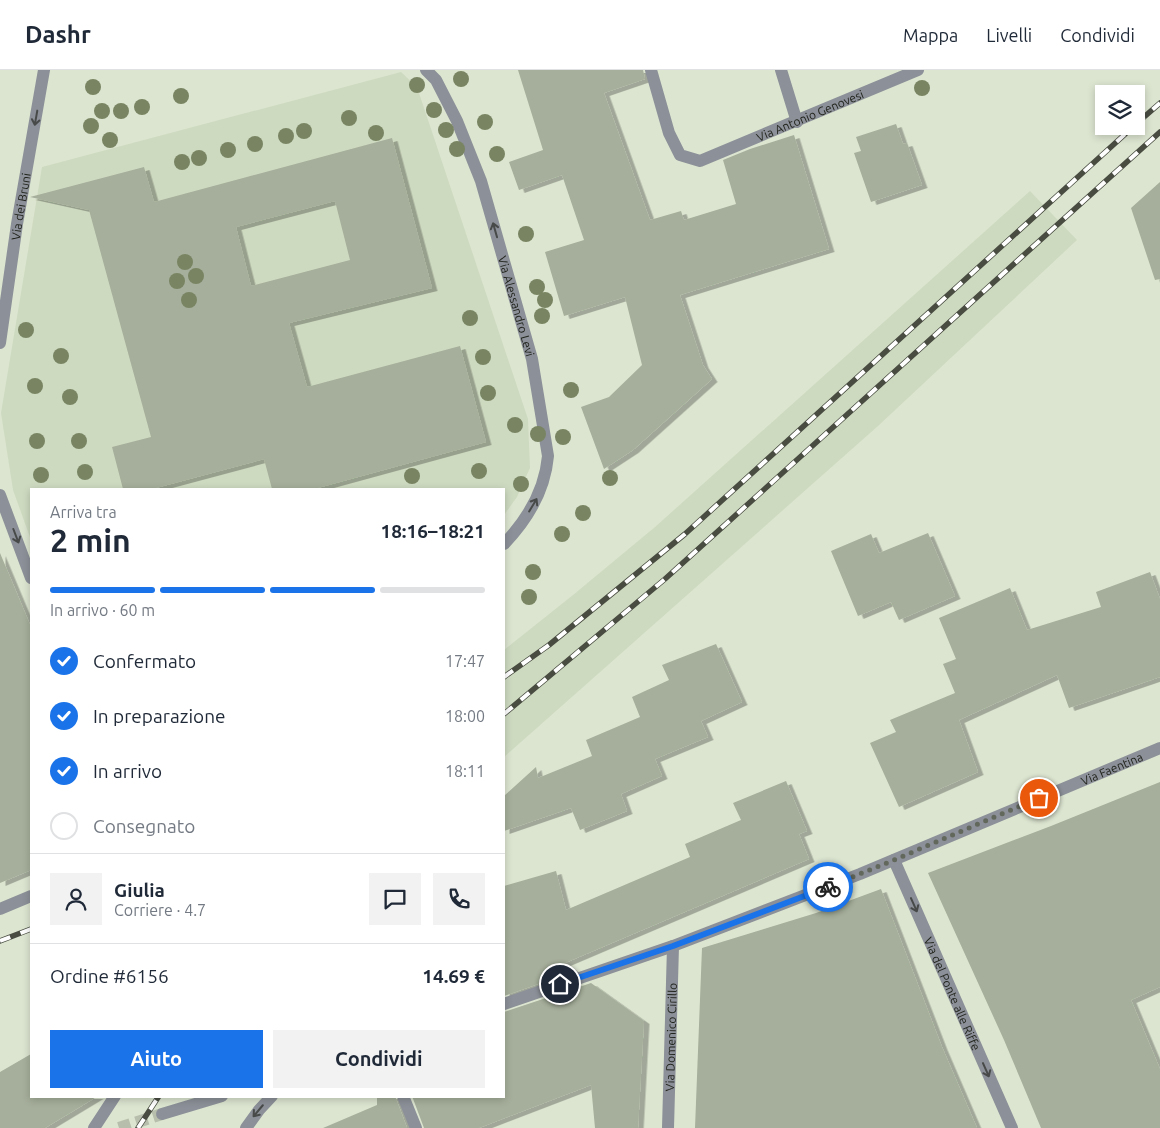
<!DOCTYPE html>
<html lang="it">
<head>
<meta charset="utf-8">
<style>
  :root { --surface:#fff; --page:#f2f2f3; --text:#1f2937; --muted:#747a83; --line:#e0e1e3; --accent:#1a73e8 }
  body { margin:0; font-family:Ubuntu,sans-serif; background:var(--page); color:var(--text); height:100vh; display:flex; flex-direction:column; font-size:19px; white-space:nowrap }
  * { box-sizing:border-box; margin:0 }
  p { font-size:16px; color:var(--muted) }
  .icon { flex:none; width:28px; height:28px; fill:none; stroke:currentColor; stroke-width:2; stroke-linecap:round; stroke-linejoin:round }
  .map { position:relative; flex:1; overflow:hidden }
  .side { position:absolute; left:30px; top:418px; width:475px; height:610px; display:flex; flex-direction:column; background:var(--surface); border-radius:0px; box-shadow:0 2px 8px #0003 }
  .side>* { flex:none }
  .buttons { position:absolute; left:1095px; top:15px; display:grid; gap:10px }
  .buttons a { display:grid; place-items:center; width:50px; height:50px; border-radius:0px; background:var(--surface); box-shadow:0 2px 8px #0003; font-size:25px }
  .pin { position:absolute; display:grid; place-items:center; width:42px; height:42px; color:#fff; margin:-21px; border:2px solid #fff; border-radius:50%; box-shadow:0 1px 5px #0007 }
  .courier { position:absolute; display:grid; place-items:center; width:50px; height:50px; margin:-25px; border:4px solid #1a73e8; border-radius:50%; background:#fff; color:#222; box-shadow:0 1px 6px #0007 }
  .headline em { font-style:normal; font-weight:700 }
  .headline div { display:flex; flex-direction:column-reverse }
  .headline { display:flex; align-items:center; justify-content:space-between; height:85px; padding:0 20px }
  h1 { font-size:32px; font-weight:700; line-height:38px }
  .bar { display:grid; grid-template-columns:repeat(4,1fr); gap:8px 5px; align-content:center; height:60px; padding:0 20px }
  .bar i { height:6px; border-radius:4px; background:var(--line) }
  .bar .active { background:var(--accent) }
  .bar p { grid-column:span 4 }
  .line { display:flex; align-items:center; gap:12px; padding:0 20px; border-top:1px solid var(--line) }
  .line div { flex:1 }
  .round { display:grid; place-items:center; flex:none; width:52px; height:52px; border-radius:0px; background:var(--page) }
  ol { padding:0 20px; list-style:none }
  li { display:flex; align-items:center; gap:15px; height:55px }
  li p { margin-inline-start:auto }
  li .icon { padding:5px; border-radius:50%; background:var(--accent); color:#fff; stroke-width:4 }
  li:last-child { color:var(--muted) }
  li i { width:28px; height:28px; border:2px solid var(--line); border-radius:50% }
  .primary-button { display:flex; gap:10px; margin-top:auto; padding:10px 20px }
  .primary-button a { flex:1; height:58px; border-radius:0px; background:var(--accent); color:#fff; font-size:20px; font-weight:700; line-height:58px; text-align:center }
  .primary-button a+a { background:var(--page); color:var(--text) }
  header { display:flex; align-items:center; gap:30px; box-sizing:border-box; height:70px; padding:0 25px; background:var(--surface); border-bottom:1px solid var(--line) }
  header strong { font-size:24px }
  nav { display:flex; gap:28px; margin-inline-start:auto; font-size:18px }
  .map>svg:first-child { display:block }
</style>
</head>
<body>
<header>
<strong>Dashr</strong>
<nav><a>Mappa</a><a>Livelli</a><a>Condividi</a></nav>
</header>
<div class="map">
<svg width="1160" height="1058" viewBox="0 0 1160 1058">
  <defs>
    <filter id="shadow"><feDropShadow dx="5.5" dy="3" stdDeviation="0" flood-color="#0004"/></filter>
  </defs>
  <rect width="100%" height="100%" fill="#dce5d0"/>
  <!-- built -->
  <path fill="#cedac0" d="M401,2L417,17L528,349L530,398L517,427L504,445V419H31V470L13,420L1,343L42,97Z
    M1030,121L1077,170L878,356L504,687V580L573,525L655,457Z"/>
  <!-- building -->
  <path fill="#a6af9b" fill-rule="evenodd" filter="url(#shadow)" d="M518,0H643L645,9L604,23L650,150L681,141L684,150L736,134L723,90L750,79L794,65L829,179L680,225L703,295L712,309L633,380L604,399L581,337L609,327L642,295L625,227L564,246L545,182L584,170L562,105L519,120L509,92L543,80Z
    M896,54L903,74L907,73L922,115L871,132L854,83L861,81L856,67Z
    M392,68L432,218L289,253L307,317L460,276L486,372L314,419H272L264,389L152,419H123L112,377L151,367L89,140L30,127L144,97L154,132ZM335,131L350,190L251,216L236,157Z
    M1160,112V209L1155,210L1131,138Z
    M928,463L955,526L899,550L891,532L858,546L831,481L871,464L879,483Z
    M0,483L31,557V800L0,813Z
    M1150,502L1160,529V607L1069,638L1057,605L959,650L978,702L899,737L870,673L896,662L890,650L955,623L943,594L956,589L939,548L1010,518L1027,560L1101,537L1096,522Z
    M716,574L742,632L701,651L708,667L655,689L662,706L621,724L627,741L580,760L571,738L504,761V726L536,697L538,708L592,686L586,670L640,647L632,627L669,610L662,595Z
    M786,711L807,761L799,764L809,789L565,893L575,901L504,926V816L556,801L566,840L690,787L685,774L741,750L733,733Z
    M1160,712V917L1131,930L1160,999V1058H1041L1004,970L928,803L1051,756Z
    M881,819L942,977L977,1058H695L702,878L816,843Z
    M591,913L644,951L638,1058H595L591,1015L479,1058H424L412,1026H504V942Z
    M31,984V1026H98L45,1058H0V1002Z
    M377,1026H395L407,1058H323L377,1035Z"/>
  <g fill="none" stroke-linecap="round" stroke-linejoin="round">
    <!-- minor-tunnel -->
    <path stroke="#b7bfac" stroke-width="12" stroke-dasharray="12 6" stroke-linecap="butt" d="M119,1058L162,1044"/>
    <!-- service -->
    <path stroke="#8c9098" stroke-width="12" d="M403,1026L416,1058"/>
    <!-- minor -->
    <g stroke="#8c9098" stroke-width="12">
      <path id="s1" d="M426,0L436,10L457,51L481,111L532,289L548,386C545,420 527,450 504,474"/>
      <path id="s2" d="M651,0L669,63L680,85L700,91L918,0"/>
      <path d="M781,0L797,52"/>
      <path id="s3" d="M0,273L17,154L44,0"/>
      <path d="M0,425L31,508"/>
      <path id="s4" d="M894,790L1012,1058"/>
      <path d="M0,839L31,826"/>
      <path d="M162,1044L222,1026"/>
      <path d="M94,1058L115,1026"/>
      <path id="s5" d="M668,1058L673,876"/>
    </g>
    <!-- tertiary -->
    <g stroke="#8c9098" stroke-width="12">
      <path id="s6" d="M504,934L673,876L860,804L1160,678"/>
      <path d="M246,1058L259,1040L272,1026"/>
    </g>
    <!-- rail casing -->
    <g stroke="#484c41" stroke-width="5.5">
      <path id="rail" d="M1136,54L1160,33
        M504,607L549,575L685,464L1134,56
        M504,644L665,509L1160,62
        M0,871L31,859
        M138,1058L159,1026"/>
    </g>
    <!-- rail -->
    <use href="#rail" stroke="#fff" stroke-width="4" stroke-dasharray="11" stroke-linecap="butt"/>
  </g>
  <!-- trees -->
  <g fill="#788462">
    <circle cx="461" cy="9" r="8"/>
    <circle cx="417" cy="15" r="8"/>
    <circle cx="93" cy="17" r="8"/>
    <circle cx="922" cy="18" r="8"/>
    <circle cx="181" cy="26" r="8"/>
    <circle cx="142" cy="37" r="8"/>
    <circle cx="434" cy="40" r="8"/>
    <circle cx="102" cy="41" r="8"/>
    <circle cx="121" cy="41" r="8"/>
    <circle cx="349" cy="48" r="8"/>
    <circle cx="485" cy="52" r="8"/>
    <circle cx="91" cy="56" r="8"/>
    <circle cx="446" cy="60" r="8"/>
    <circle cx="304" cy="61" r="8"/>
    <circle cx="376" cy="63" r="8"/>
    <circle cx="286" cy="66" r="8"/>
    <circle cx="110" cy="70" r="8"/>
    <circle cx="255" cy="74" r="8"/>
    <circle cx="457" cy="79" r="8"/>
    <circle cx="228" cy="80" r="8"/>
    <circle cx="497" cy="84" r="8"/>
    <circle cx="199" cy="88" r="8"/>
    <circle cx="182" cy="92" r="8"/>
    <circle cx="526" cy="164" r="8"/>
    <circle cx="185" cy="192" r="8"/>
    <circle cx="196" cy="206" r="8"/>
    <circle cx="177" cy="211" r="8"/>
    <circle cx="537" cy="217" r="8"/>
    <circle cx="189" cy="230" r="8"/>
    <circle cx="545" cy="230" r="8"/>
    <circle cx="542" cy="246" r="8"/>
    <circle cx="470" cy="248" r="8"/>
    <circle cx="26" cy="260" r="8"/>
    <circle cx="61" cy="286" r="8"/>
    <circle cx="483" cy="287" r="8"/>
    <circle cx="35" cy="316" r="8"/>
    <circle cx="571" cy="320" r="8"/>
    <circle cx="488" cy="323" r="8"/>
    <circle cx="70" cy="327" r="8"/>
    <circle cx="515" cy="355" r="8"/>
    <circle cx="538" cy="364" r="8"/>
    <circle cx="563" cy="367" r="8"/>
    <circle cx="37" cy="371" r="8"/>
    <circle cx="79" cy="371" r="8"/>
    <circle cx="479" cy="401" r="8"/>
    <circle cx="85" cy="402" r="8"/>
    <circle cx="41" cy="405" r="8"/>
    <circle cx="412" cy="406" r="8"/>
    <circle cx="610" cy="408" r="8"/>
    <circle cx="521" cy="414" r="8"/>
    <circle cx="583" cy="443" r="8"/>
    <circle cx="562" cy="464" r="8"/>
    <circle cx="533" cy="502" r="8"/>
    <circle cx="529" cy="527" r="8"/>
  </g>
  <!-- one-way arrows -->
  <defs><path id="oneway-shaft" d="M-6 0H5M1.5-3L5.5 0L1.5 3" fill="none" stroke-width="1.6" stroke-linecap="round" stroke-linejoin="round" transform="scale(1.25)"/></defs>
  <g stroke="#474a48">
    <use href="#oneway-shaft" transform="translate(36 48) rotate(100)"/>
    <use href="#oneway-shaft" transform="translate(495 160) rotate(-106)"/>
    <use href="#oneway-shaft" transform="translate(533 435) rotate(-59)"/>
    <use href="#oneway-shaft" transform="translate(16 466) rotate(69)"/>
    <use href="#oneway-shaft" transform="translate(914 835) rotate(66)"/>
    <use href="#oneway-shaft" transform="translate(986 1000) rotate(66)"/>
    <use href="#oneway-shaft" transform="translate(258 1041) rotate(130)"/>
  </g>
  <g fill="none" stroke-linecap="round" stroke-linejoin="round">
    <!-- done -->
    <path stroke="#63685c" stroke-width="5" stroke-dasharray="0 9" d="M828,817L894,790L1039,728"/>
    <!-- route -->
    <path stroke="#1a73e8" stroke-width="6" d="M560,914L673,876L828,817"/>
  </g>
  <g text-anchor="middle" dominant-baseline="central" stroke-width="5" stroke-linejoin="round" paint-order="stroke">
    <!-- street labels -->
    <g font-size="12" fill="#22251d" stroke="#fff">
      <text stroke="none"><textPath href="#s2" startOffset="230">Via Antonio Genovesi</textPath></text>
      <text stroke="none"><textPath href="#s3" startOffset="138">Via dei Bruni</textPath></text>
      <text stroke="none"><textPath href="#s1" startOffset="255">Via Alessandro Levi</textPath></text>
      <text stroke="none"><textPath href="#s6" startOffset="652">Via Faentina</textPath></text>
      <text stroke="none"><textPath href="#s4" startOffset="146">Via del Ponte alle Riffe</textPath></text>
      <text stroke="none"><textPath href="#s5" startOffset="91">Via Domenico Cirillo</textPath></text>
    </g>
  </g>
</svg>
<div class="buttons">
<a><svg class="icon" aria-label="layers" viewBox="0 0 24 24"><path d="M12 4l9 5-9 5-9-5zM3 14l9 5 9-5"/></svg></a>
</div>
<div class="pin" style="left:1039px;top:728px;background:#ea580c"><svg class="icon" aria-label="bag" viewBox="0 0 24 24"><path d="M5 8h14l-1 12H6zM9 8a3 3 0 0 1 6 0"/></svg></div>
<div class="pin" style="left:560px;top:914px;background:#1f2937"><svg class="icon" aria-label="home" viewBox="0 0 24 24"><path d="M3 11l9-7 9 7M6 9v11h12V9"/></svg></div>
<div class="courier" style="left:828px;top:817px"><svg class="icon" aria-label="bike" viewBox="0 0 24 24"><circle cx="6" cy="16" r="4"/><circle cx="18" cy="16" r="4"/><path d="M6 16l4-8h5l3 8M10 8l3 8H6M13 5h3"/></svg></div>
<section class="side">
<div class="headline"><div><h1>2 min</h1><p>Arriva tra</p></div><em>18:16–18:21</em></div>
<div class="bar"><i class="active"></i><i class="active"></i><i class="active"></i><i></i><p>In arrivo · 60 m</p></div>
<ol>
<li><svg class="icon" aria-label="check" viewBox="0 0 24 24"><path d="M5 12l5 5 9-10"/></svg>Confermato<p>17:47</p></li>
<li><svg class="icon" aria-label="check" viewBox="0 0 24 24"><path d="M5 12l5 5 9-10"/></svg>In preparazione<p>18:00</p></li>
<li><svg class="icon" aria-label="check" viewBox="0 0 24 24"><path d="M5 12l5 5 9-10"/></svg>In arrivo<p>18:11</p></li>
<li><i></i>Consegnato</li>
</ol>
<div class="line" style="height:90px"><a class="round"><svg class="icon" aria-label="person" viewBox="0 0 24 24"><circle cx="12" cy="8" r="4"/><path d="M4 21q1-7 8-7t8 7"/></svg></a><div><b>Giulia</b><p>Corriere · 4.7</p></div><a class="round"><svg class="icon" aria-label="chat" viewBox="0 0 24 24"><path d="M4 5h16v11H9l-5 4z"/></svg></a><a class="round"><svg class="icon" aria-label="phone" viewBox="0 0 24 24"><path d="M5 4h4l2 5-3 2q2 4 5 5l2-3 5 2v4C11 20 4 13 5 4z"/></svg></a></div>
<div class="line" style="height:65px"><div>Ordine #6156</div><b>14.69 €</b></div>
<div class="primary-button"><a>Aiuto</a><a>Condividi</a></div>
</section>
</div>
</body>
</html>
